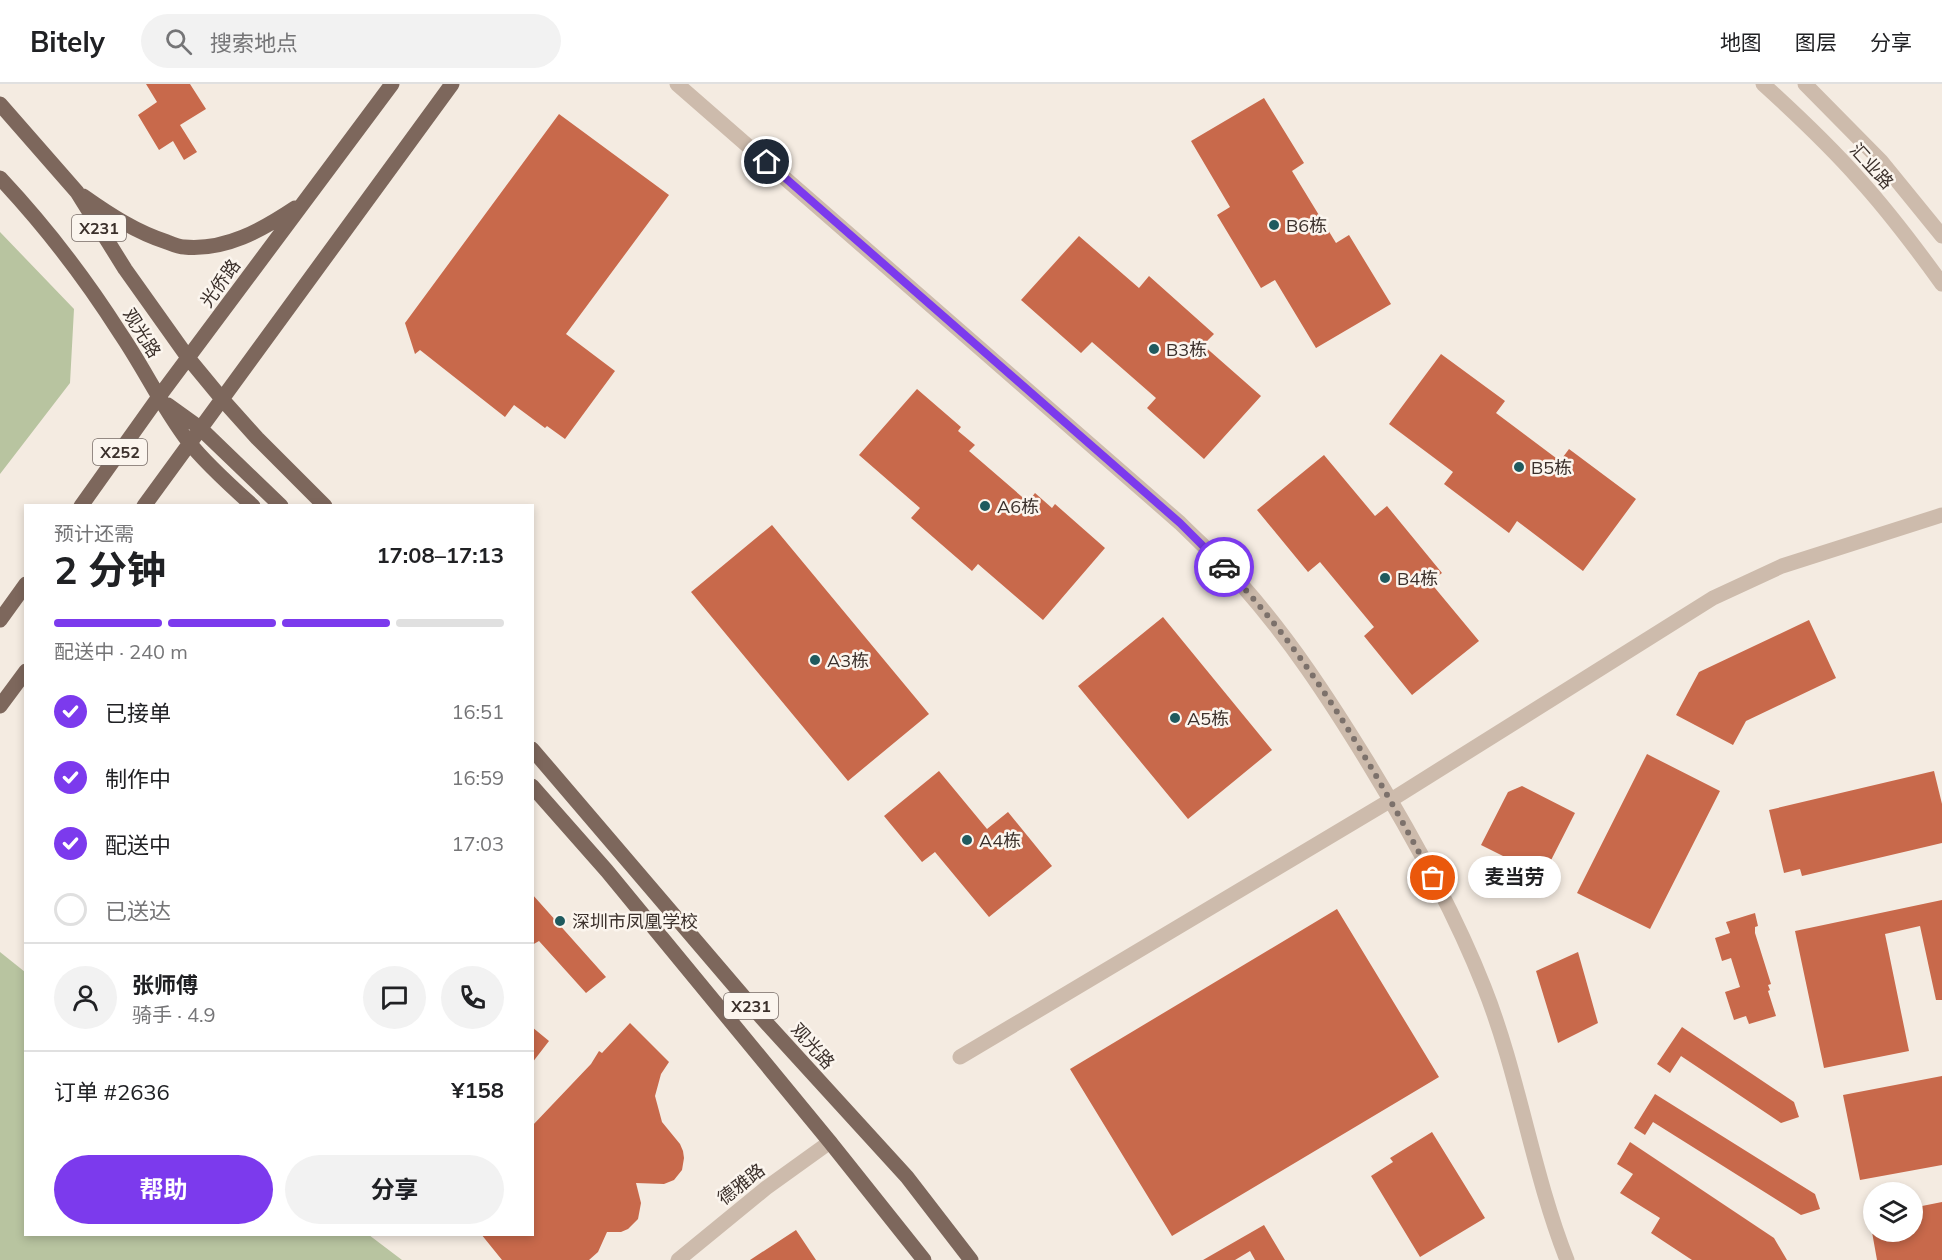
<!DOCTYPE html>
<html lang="zh">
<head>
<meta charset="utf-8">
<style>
  :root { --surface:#fff; --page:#f2f2f2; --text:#202124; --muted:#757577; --line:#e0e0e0; --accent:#7c3aed }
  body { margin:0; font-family:Mulish,"Noto Sans SC",sans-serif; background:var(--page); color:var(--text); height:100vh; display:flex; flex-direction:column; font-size:22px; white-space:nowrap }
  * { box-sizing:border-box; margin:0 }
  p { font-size:20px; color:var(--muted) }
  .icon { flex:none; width:33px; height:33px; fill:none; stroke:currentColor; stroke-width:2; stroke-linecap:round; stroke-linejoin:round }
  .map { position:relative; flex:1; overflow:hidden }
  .sheet { position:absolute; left:24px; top:420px; width:510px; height:732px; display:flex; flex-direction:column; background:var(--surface); border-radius:0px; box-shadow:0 3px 9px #0003 }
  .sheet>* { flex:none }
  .fabs { position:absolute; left:1863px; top:1098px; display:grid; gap:12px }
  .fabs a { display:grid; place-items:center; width:60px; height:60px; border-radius:50%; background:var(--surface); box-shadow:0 3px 9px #0003; font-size:30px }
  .pin { position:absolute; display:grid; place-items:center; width:51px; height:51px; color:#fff; margin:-26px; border:3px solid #fff; border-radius:50%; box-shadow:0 2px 6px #0007 }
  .courier { position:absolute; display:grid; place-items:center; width:60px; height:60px; margin:-30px; border:4px solid #7c3aed; border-radius:50%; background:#fff; color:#222; box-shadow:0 2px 8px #0007 }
  .bubble { position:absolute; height:42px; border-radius:21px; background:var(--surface); box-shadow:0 3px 9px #0003; font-size:20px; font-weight:700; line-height:42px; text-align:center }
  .head em { font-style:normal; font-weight:700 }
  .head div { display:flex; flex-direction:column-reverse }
  .head { display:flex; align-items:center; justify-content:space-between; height:102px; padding:0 30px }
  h1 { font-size:39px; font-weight:700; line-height:45px }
  .bar { display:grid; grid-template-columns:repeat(4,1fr); gap:9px 6px; align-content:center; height:72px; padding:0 30px }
  .bar i { height:8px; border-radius:4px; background:var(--line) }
  .bar .current { background:var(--accent) }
  .bar p { grid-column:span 4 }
  .line { display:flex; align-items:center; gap:15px; padding:0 30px; border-top:2px solid var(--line) }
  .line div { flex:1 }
  .round { display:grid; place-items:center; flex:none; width:63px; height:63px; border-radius:32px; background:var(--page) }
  ol { padding:0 30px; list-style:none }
  li { display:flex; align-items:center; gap:18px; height:66px }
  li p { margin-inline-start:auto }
  li .icon { padding:6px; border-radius:50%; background:var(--accent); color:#fff; stroke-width:4 }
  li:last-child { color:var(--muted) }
  li i { width:33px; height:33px; border:3px solid var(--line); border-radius:50% }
  .action { display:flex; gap:12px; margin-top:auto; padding:12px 30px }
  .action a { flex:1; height:69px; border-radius:36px; background:var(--accent); color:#fff; font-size:24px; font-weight:700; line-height:69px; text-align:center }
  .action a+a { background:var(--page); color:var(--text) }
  header { display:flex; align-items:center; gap:36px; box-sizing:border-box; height:84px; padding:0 30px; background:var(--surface); border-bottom:2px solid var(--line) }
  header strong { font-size:28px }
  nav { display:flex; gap:33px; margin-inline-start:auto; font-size:21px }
  .search { width:420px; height:54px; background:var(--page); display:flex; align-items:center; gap:15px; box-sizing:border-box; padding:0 21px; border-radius:33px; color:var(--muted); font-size:22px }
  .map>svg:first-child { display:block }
</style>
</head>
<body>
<header>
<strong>Bitely</strong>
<div class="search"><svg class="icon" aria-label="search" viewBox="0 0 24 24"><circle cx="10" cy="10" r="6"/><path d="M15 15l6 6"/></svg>搜索地点</div>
<nav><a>地图</a><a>图层</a><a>分享</a></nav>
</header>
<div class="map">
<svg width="1942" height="1176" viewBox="0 0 1942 1176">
  <rect width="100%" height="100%" fill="#f4ebe1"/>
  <!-- green -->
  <path fill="#b8c4a0" d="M0,148L74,225L70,299L0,390Z
    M0,868L25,888L26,1150L369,1151L402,1176H0Z"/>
  <!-- building -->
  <path fill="#c8694b" d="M146,0H190L206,25L180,41L197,68L184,76L173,57L159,66L138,31L157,18Z
    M1264,14L1304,79L1292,87L1336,159L1349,151L1391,220L1316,264L1275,196L1261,204L1217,131L1230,123L1191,57Z
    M559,30L669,111L566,250L615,287L565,355L547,342L545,344L514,321L505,333L420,266L415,270L405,239Z
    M1079,152L1139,204L1149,192L1214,250L1203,261L1261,312L1204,375L1147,324L1156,314L1092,258L1081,269L1021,216Z
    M1441,270L1505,317L1496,329L1560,377L1569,365L1636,415L1583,487L1517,437L1509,449L1444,400L1453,388L1389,340Z
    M917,305L961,343L958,347L975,361L969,367L1028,418L1035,409L1052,424L1055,420L1105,464L1043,536L978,480L972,487L911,434L920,424L859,371Z
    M1324,371L1375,432L1387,422L1442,489L1430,498L1479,557L1412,611L1364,552L1374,543L1320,478L1308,488L1257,426Z
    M772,441L929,630L848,697L691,508Z
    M1163,533L1272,666L1188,735L1078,602Z
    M1809,536L1836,594L1746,637L1733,661L1676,631L1699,588Z
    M1647,670L1720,707L1650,845L1577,809Z
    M939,687L987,745L1008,728L1052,782L989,833L935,768L922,778L884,732Z
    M1934,687L1942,720V759L1802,792L1800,785L1784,789L1769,726Z
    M1522,702L1575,729L1543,792L1481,761L1508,708Z
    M532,810L606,893L586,909L539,857L532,861Z
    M1942,816V916H1936L1920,842L1885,850L1909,967L1824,984L1795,847Z
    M1337,825L1439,993L1172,1152L1070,985Z
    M1755,829L1758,842L1755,843V849L1771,900L1768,901L1770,906L1768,907L1776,932L1749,940L1746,932L1734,936L1725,908L1740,903L1731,874L1722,877L1715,854L1730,849L1726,838Z
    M1578,868L1598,939L1558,959L1536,887Z
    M630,939L669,978L661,990L655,1012L662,1038L680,1060L683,1067L684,1074L682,1086L674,1096L664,1100L636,1099L641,1119L638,1135L628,1145L621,1148H607L598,1168L589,1176H502L481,1150H532V1042L591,980L599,967L602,969Z
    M532,943L549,957L532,979Z
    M1682,943L1794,1018L1799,1033L1781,1039L1681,972L1670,989L1657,980Z
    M1942,992V1081L1860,1096L1843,1011Z
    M1655,1010L1815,1110L1820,1125L1801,1131L1653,1038L1645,1051L1634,1044Z
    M1432,1048L1485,1134L1420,1173L1371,1092L1393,1078L1390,1074Z
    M1630,1058L1774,1154L1787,1176H1692L1651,1149L1660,1134L1620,1109L1633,1090L1617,1080Z
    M1942,1118V1176H1877L1872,1148H1912V1124Z
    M1264,1141L1285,1176H1255L1250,1167L1235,1176H1203Z
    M796,1146L816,1176H750Z"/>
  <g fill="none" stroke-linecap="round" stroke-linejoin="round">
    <!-- minor -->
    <path stroke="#cdbbac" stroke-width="15" d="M677,0L1180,439C1200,459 1222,478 1241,500C1289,554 1329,615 1367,677C1411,749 1453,824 1484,903C1519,991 1532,1087 1567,1176
      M678,1176L766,1104L830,1058"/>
    <!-- tertiary -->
    <path stroke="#cdbbac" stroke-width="15" d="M1763,0C1796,30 1829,61 1859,95C1889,128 1916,164 1942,200
      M1805,0L1881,77L1942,152
      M960,973L1391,716L1713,514L1782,482L1942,431"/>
    <!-- primary -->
    <path stroke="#7d675c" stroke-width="15" d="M0,20L77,108L125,185L189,275L222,315L257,354L325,422
      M0,94C45,142 85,194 120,249C144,284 162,323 188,357C204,378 233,404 253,422
      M83,112C110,131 136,148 167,158C172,160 179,163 184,163C225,167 262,146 295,124
      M168,321L200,344L281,422
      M81,422L158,314L392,0
      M144,422L452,0
      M0,536L26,500
      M0,622L26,587
      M532,665L761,933L907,1093L971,1176
      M532,702L607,787L830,1058L924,1176"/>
  </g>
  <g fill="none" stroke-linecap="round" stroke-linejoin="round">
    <!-- done -->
    <path stroke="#7c716b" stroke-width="6" stroke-dasharray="0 10.8" d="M1224,483C1310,570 1375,687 1433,794"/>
    <!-- route -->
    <path stroke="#7c3aed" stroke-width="8" d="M767,78L1180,439L1224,483"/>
  </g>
  <!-- markers -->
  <g fill="#1f5a5e" stroke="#fbf5ee" stroke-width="2">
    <circle cx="1274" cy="141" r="6"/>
    <circle cx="1154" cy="265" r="6"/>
    <circle cx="1519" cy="383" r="6"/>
    <circle cx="985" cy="422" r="6"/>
    <circle cx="1385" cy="494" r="6"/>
    <circle cx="815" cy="576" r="6"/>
    <circle cx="1175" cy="634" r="6"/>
    <circle cx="967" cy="756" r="6"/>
    <circle cx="560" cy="837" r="6"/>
  </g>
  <g text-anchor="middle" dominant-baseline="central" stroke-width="5" stroke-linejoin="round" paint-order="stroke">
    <!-- shield labels -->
    <g fill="#fbf5ee" stroke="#756b66" stroke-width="1.5">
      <rect x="72" y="131" width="54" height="26" rx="4.5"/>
      <rect x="93" y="355" width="54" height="26" rx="4.5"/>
      <rect x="724" y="909" width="54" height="26" rx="4.5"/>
    </g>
    <g font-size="16" font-weight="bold" fill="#3b302b">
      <text x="99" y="144">X231</text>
      <text x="120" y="368">X252</text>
      <text x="751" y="922">X231</text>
    </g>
    <!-- street labels -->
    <g font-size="18" fill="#3b302b" stroke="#fbf5ee">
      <text transform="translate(1872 82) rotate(48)">汇业路</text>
      <text transform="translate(220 199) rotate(-54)">光侨路</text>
      <text transform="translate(142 249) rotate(58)">观光路</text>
      <text transform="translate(813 962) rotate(48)">观光路</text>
      <text transform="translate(741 1100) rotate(-38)">德雅路</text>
    </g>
    <!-- poi labels -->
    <g font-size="18" fill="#3b302b" stroke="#fbf5ee" text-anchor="start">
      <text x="1286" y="141">B6栋</text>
      <text x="1166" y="265">B3栋</text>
      <text x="1531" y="383">B5栋</text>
      <text x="997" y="422">A6栋</text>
      <text x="1397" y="494">B4栋</text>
      <text x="827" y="576">A3栋</text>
      <text x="1187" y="634">A5栋</text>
      <text x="979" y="756">A4栋</text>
      <text x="572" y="837">深圳市凤凰学校</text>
    </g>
  </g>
</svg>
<div class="fabs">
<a><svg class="icon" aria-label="layers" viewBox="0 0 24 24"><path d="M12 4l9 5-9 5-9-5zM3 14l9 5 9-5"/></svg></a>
</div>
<div class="pin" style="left:1433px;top:794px;background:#ea580c"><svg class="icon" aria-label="bag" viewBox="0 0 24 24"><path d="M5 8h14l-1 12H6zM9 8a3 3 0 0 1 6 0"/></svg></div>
<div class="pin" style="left:767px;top:78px;background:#1f2937"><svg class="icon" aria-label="home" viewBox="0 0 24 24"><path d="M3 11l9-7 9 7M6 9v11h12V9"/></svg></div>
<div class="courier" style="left:1224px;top:483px"><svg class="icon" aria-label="car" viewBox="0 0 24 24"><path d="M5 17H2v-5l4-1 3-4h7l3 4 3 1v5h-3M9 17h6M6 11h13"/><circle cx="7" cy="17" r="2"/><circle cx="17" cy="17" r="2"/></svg></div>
<div class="bubble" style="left:1468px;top:772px;width:93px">麦当劳</div>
<section class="sheet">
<div class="head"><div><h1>2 分钟</h1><p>预计还需</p></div><em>17:08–17:13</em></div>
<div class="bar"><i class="current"></i><i class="current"></i><i class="current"></i><i></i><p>配送中 · 240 m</p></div>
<ol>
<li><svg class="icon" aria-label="check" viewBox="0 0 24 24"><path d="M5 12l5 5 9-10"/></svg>已接单<p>16:51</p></li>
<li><svg class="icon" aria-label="check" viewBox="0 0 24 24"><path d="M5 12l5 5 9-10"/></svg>制作中<p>16:59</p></li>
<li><svg class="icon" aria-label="check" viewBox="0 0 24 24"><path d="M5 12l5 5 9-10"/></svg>配送中<p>17:03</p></li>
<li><i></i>已送达</li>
</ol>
<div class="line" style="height:108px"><a class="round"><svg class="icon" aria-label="person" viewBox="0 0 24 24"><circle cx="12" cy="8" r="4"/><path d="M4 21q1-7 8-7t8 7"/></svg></a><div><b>张师傅</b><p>骑手 · 4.9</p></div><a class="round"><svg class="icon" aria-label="chat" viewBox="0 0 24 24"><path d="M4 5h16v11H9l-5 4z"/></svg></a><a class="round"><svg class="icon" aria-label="phone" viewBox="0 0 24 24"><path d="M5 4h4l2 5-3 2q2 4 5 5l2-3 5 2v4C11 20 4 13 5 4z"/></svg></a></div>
<div class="line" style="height:78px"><div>订单 #2636</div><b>¥158</b></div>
<div class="action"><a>帮助</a><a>分享</a></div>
</section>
</div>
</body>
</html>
